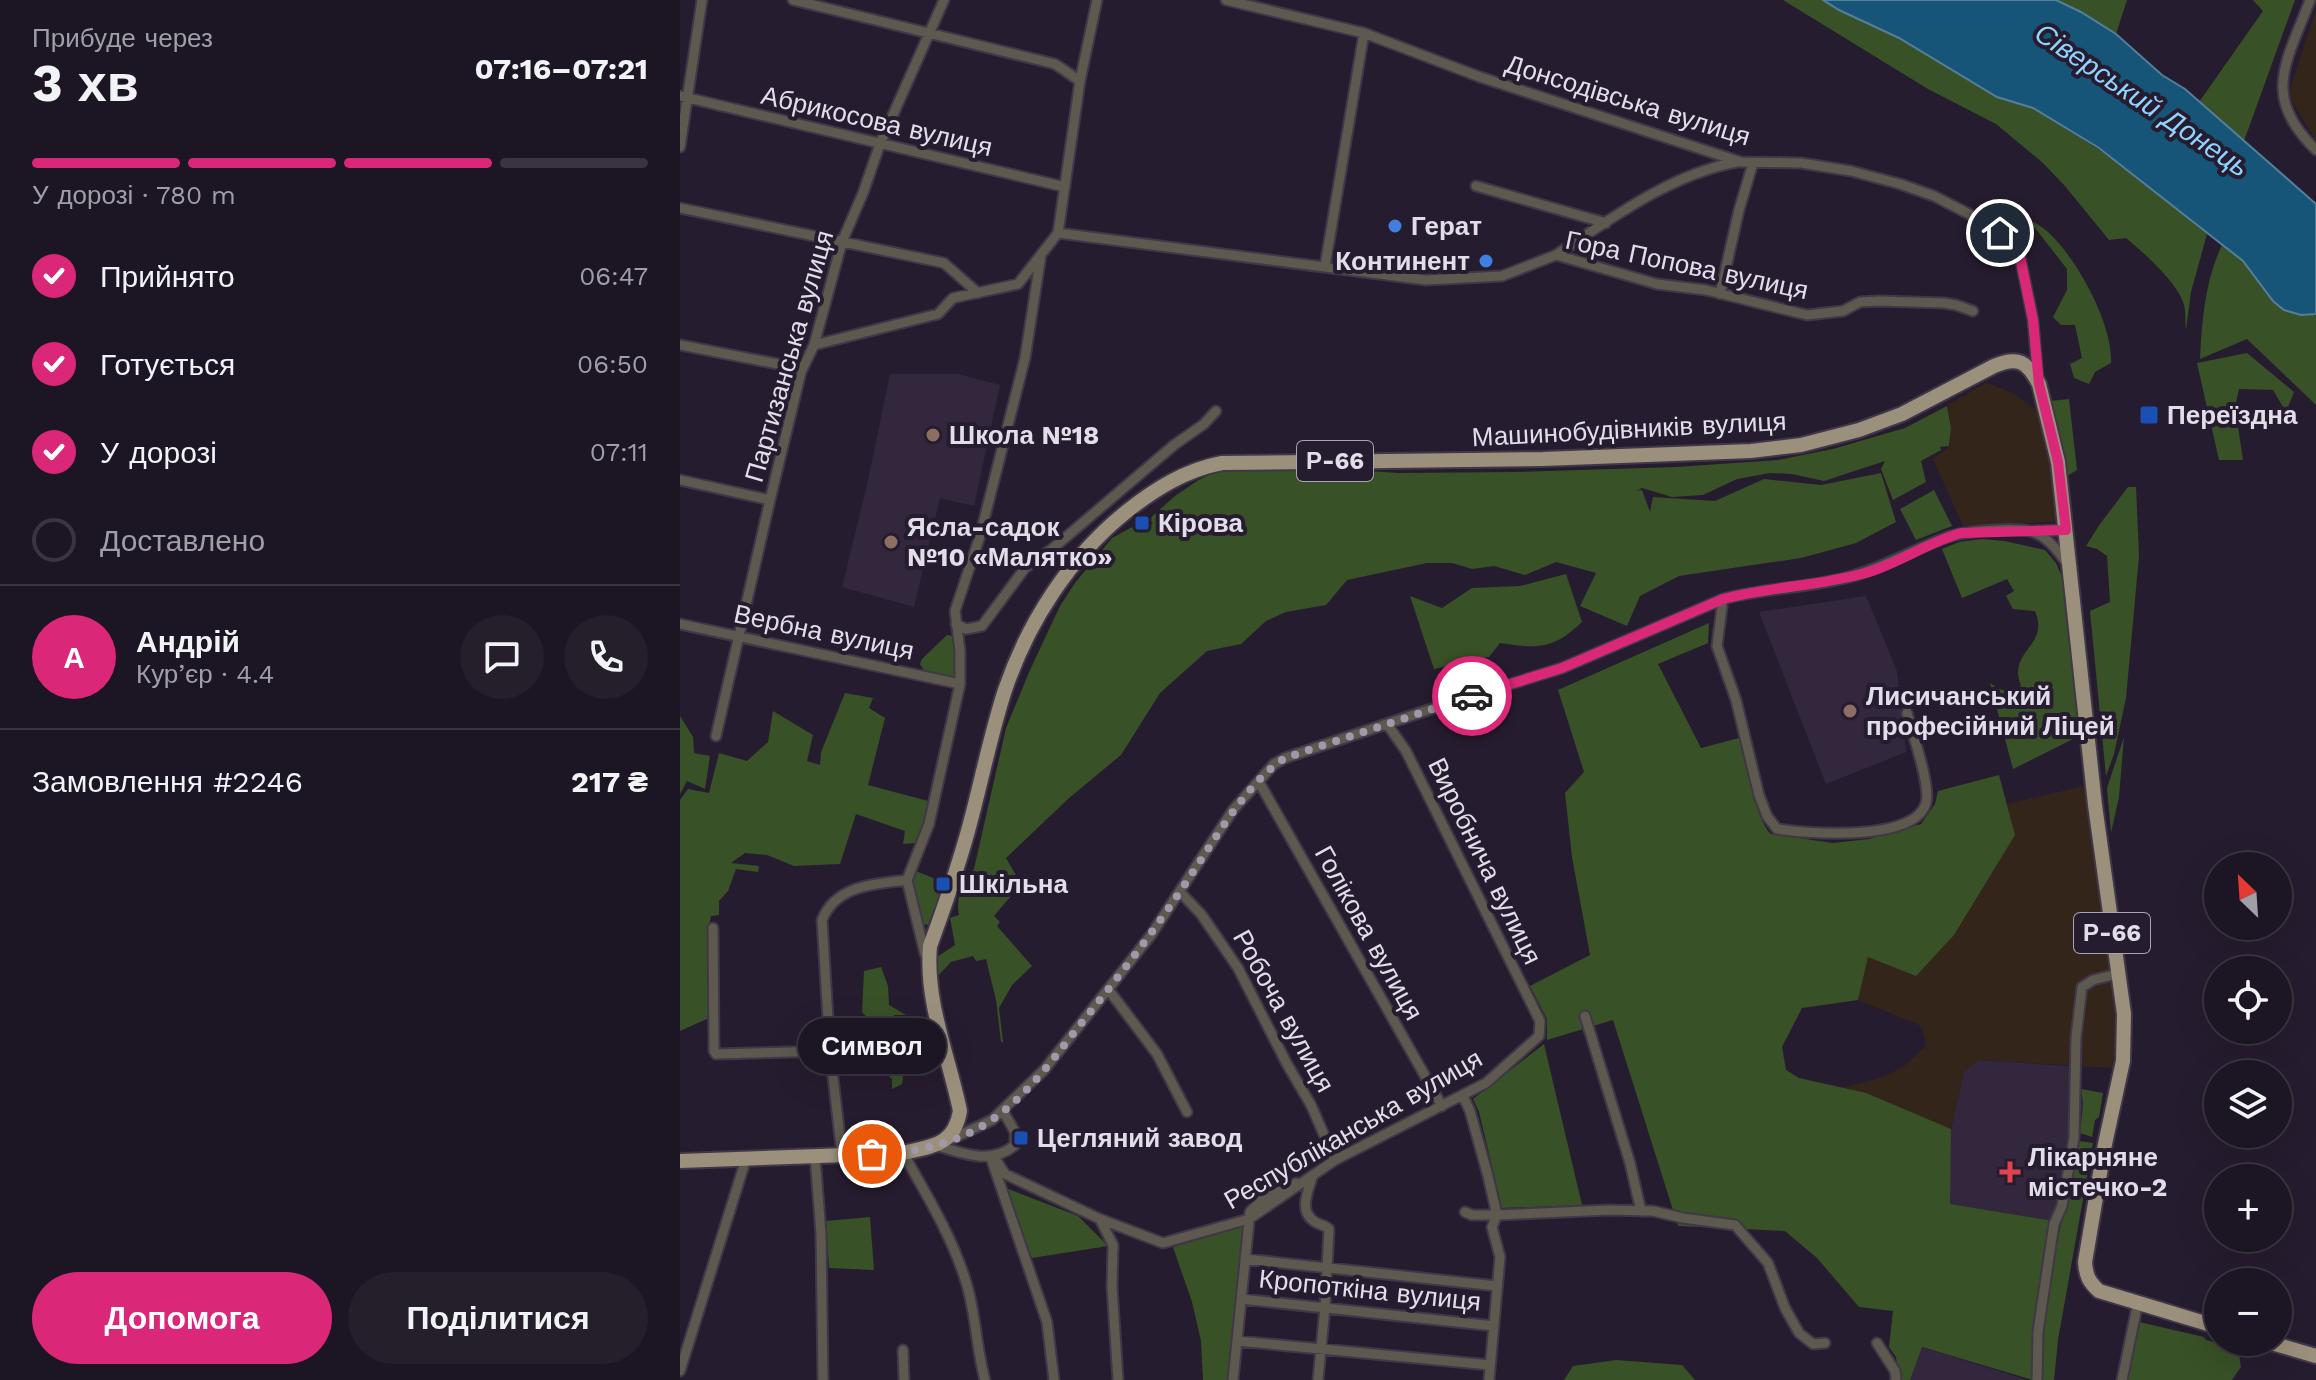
<!DOCTYPE html>
<html lang="uk">
<head>
<meta charset="utf-8">
<style>
  :root { --surface:#1c1523; --page:#251e2b; --text:#f1f3f6; --muted:#a09fa6; --line:#3a3441; --accent:#db2777 }
  body { margin:0; font-family:"Work Sans",sans-serif; background:var(--page); color:var(--text); height:100vh; display:flex; flex-direction:column; font-size:30px; white-space:nowrap }
  * { box-sizing:border-box; margin:0 }
  p { font-size:26px; color:var(--muted) }
  .icon { flex:none; width:44px; height:44px; fill:none; stroke:currentColor; stroke-width:2; stroke-linecap:round; stroke-linejoin:round }
  .map { position:relative; flex:1; overflow:hidden }
  .drawer { display:flex; flex-direction:column; background:var(--surface); width:680px }
  .drawer>* { flex:none }
  .needle { width:52px; rotate:335deg }
  .fabs { position:absolute; left:1524px; top:852px; display:grid; gap:16px }
  .fabs a { display:grid; place-items:center; width:88px; height:88px; border-radius:50%; background:var(--surface); box-shadow:0 8px 32px #0002,0 0 0 2px var(--line); font-size:40px }
  .pin { position:absolute; display:grid; place-items:center; width:68px; height:68px; color:#fff; margin:-34px; border:4px solid #fff; border-radius:50%; box-shadow:0 2px 8px #0007 }
  .courier { position:absolute; display:grid; place-items:center; width:80px; height:80px; margin:-40px; border:6px solid #db2777; border-radius:50%; background:#fff; color:#222; box-shadow:0 2px 10px #0007 }
  .bubble { position:absolute; height:56px; border-radius:28px; background:var(--surface); box-shadow:0 8px 32px #0002,0 0 0 2px var(--line); font-size:26px; font-weight:700; line-height:56px; text-align:center }
  .head em { font-style:normal; font-weight:700 }
  .head div { display:flex; flex-direction:column-reverse }
  .head { display:flex; align-items:center; justify-content:space-between; height:136px; padding:0 32px }
  h1 { font-size:52px; font-weight:700; line-height:60px }
  .bar { display:grid; grid-template-columns:repeat(4,1fr); gap:12px 8px; align-content:center; height:96px; padding:0 32px }
  .bar i { height:10px; border-radius:6px; background:var(--line) }
  .bar .active { background:var(--accent) }
  .bar p { grid-column:span 4 }
  .line { display:flex; align-items:center; gap:20px; padding:0 32px; border-top:2px solid var(--line) }
  .line div { flex:1 }
  .round { display:grid; place-items:center; flex:none; width:84px; height:84px; border-radius:42px; background:var(--page) }
  ol { padding:0 32px; list-style:none }
  li { display:flex; align-items:center; gap:24px; height:88px }
  li p { margin-inline-start:auto }
  li .icon { padding:8px; border-radius:50%; background:var(--accent); color:#fff; stroke-width:4 }
  li:last-child { color:var(--muted) }
  li i { width:44px; height:44px; border:4px solid var(--line); border-radius:50% }
  .primary-button { display:flex; gap:16px; margin-top:auto; padding:16px 32px }
  .primary-button a { flex:1; height:92px; border-radius:48px; background:var(--accent); color:#fff; font-size:32px; font-weight:700; line-height:92px; text-align:center }
  .primary-button a+a { background:var(--page); color:var(--text) }
  main { display:flex; flex:1; min-height:0 }
  .map>svg:first-child { display:block }
</style>
</head>
<body>
<main>
<section class="drawer">
<div class="head"><div><h1>3 хв</h1><p>Прибуде через</p></div><em>07:16–07:21</em></div>
<div class="bar"><i class="active"></i><i class="active"></i><i class="active"></i><i></i><p>У дорозі · 780 m</p></div>
<ol>
<li><svg class="icon" aria-label="check" viewBox="0 0 24 24"><path d="M5 12l5 5 9-10"/></svg>Прийнято<p>06:47</p></li>
<li><svg class="icon" aria-label="check" viewBox="0 0 24 24"><path d="M5 12l5 5 9-10"/></svg>Готується<p>06:50</p></li>
<li><svg class="icon" aria-label="check" viewBox="0 0 24 24"><path d="M5 12l5 5 9-10"/></svg>У дорозі<p>07:11</p></li>
<li><i></i>Доставлено</li>
</ol>
<div class="line" style="height:144px"><b class="round" style="background:var(--accent);color:#fff">А</b><div><b>Андрій</b><p>Кур’єр · 4.4</p></div><a class="round"><svg class="icon" aria-label="chat" viewBox="0 0 24 24"><path d="M4 5h16v11H9l-5 4z"/></svg></a><a class="round"><svg class="icon" aria-label="phone" viewBox="0 0 24 24"><path d="M5 4h4l2 5-3 2q2 4 5 5l2-3 5 2v4C11 20 4 13 5 4z"/></svg></a></div>
<div class="line" style="height:104px"><div>Замовлення #2246</div><b>217 ₴</b></div>
<div class="primary-button"><a>Допомога</a><a>Поділитися</a></div>
</section>
<div class="map">
<svg width="1636" height="1380" viewBox="0 0 1636 1380">
  <rect width="100%" height="100%" fill="#261c2f"/>
  <!-- industrial -->
  <path fill="#34251a" d="M1636,10V141L1608,95Z
    M1306,383L1333,393L1350,406L1363,412L1381,513L1373,522L1283,526L1253,459L1270,446L1271,428L1268,405Z
    M1404,786L1433,984L1436,1028L1433,1068L1299,1060L1284,1072L1271,1129L1186,1094L1161,1088L1201,1078L1223,1067L1246,1046L1243,1031L1239,1025L1178,1000L1188,957L1335,835L1327,804Z"/>
  <!-- built -->
  <path fill="#33273e" d="M210,374H278L320,385L294,506L260,498L234,607L162,587L187,485Z
    M1186,596L1217,671L1226,752L1146,784L1079,612Z
    M1299,1060L1401,1067L1399,1087L1403,1103L1381,1220H1368L1269,1204L1271,1129L1284,1072Z
    M1241,1347L1348,1380H1230Z"/>
  <!-- green -->
  <path fill="#395126" d="M1103,0H1143L1159,10L1219,38L1317,97L1353,108L1442,164L1527,234L1511,292L1506,330C1505,322 1506,312 1504,305C1499,284 1463,252 1446,238L1429,240L1385,186L1363,163L1316,124L1248,89Z
    M1376,0H1447L1436,34L1401,12Z
    M1573,0H1615L1564,141L1519,102L1583,11Z
    M1348,219C1355,223 1363,227 1369,233C1397,259 1433,324 1431,363L1415,372L1409,384L1394,378L1390,364L1402,358L1395,325H1381L1373,317L1387,290V269Z
    M1542,245C1549,250 1557,255 1562,261C1587,286 1594,317 1636,314V405L1567,339L1520,359C1522,319 1525,281 1542,245Z
    M1567,353L1614,392L1606,412L1593,390L1559,389L1555,407L1563,460H1539L1517,363Z
    M1389,399L1397,470L1387,476L1376,441L1370,401Z
    M1267,406L1271,428L1269,446L1260,447L1261,450L1241,461L1246,482L1213,500L1201,469L1205,461L1144,481L1112,474L1090,473L1057,479L1023,495L992,497L962,488L956,491L962,490L970,512L973,497L1035,501L1084,479L1141,485L1201,473L1216,522L1176,543L1121,558L999,576L960,596L947,626L900,606L916,573L876,562L845,575L814,566L792,569L772,563H747L667,580L646,605L606,612L586,621L561,644L527,651L480,693L441,755L389,798L326,858L341,884L314,916L320,922L317,926L352,966L332,985L319,1008L323,1042H321L316,1000L306,959L296,961L293,956L271,962L257,977V957L275,945L270,918L279,915C275,896 283,884 294,869L326,728L350,670L380,606L395,583L432,538L454,526L461,533L473,523L468,520L495,496L517,481L536,471L610,466L719,473L834,472L996,467L1098,460L1153,449L1225,428Z
    M1448,487H1456L1459,556L1446,698L1434,754L1426,776L1410,611L1430,602L1427,556L1417,549L1406,546L1420,524Z
    M1254,490L1272,526L1236,540L1220,509Z
    M1302,539L1324,541L1365,550L1376,563L1383,579L1388,608L1403,734L1333,769L1310,683C1321,692 1328,692 1341,686C1340,682 1338,678 1338,673C1338,648 1368,642 1355,611L1333,609L1326,596L1334,591L1327,579L1282,598L1262,549L1279,542Z
    M886,574L902,622C874,649 858,649 820,643L809,657L754,669L730,596L762,608L792,588L840,586Z
    M1029,623L1028,643L978,664L1021,748L1059,738C1065,760 1076,821 1091,834L1153,843L1189,839L1241,824L1255,804L1258,791L1319,775L1335,835L1274,935L1236,976L1188,957L1178,1000L1122,1008L1102,1047L1106,1070L1119,1078L1186,1093L1271,1129L1270,1204L1368,1220L1370,1226L1353,1337V1380L1242,1347L1230,1380H1219L1216,1357L1209,1347L1213,1311L1179,1307L1137,1258L1105,1231L998,1226L933,1020L867,1040V1019L850,986L910,955L892,857L885,793L904,772L878,690Z
    M267,635L272,636C275,650 277,665 274,679L246,674L240,664L242,659Z
    M165,693L193,698L189,708L205,718L188,785L248,801L249,810L235,843L223,844L225,831L176,814L160,864L114,866L87,855L65,853L51,863L79,866L78,872L56,869L48,891L39,901V915L31,916L28,931L29,1018L0,1031V800L8,789L29,793L39,753L67,761L88,742L93,711L133,735L127,761L140,765L141,752Z
    M0,716L13,737L14,753L30,756L25,789L7,781L0,794Z
    M1444,737L1439,797L1431,833L1427,788Z
    M233,870L261,881L259,887L262,889L248,925L243,924L230,878Z
    M201,967L208,986L209,1005L226,1015H214L213,1025L220,1052L237,1049L241,1071L224,1070L222,1084L212,1089V1079L190,1057L199,1041L200,1031L182,1012L184,971Z
    M864,1044L902,1205L822,1208L799,1112L793,1099Z
    M1401,1089L1423,1093L1419,1117L1415,1120L1412,1137L1400,1133L1403,1103Z
    M1399,1141L1413,1143L1378,1340L1374,1380H1361V1336L1375,1252Z
    M326,1188L398,1216L428,1246L352,1258Z
    M190,1217L194,1270L149,1268L146,1221Z
    M572,1224L558,1380H523L521,1341L512,1302L493,1247Z
    M1459,1322L1524,1337L1526,1340L1558,1349L1561,1367L1552,1380H1448Z
    M936,1360L1002,1365L1015,1380H884L893,1366Z"/>
  <!-- water -->
  <path fill="#175578" stroke="#547e9a" stroke-width="2" d="M1143,0H1376L1401,12L1436,34L1482,75L1505,89L1636,204V314L1621,315L1604,310L1593,301L1563,261L1419,148L1353,108L1317,97L1219,38L1159,10Z"/>
  <g fill="none" stroke-linecap="round" stroke-linejoin="round">
    <!-- street casing -->
    <g stroke="#403749" stroke-width="13">
      <path id="street" d="M113,0L375,64L400,81
        M546,0L684,33L800,77L1061,162L1121,163L1171,171L1220,184L1254,196L1289,214L1320,233L1333,245L1340,257L1353,320L1358,380
        M1630,0C1607,62 1580,96 1636,150
        M0,96L385,187
        M0,147L22,0
        M796,186L926,223
        M0,208L264,263L298,293
        M378,233L746,280L822,276L876,255L977,284L1026,290L1127,315L1163,311L1180,302L1199,301L1264,303L1276,305L1293,311
        M378,233L400,81L417,0
        M876,255C932,218 991,174 1057,162
        M645,266L684,33
        M1040,294L1059,210L1073,163
        M0,345L103,365L121,372
        M134,345L258,314L273,298L338,284L378,233
        M0,480L90,500
        M1353,531L1386,530
        M1043,599L1037,646L1056,700L1079,795L1087,816L1097,829C1128,834 1235,842 1246,803C1251,786 1232,732 1227,713
        M0,624L280,684
        M276,624L286,629L302,626L345,568L372,549L494,445L524,424L536,411
        M36,736L90,500L121,372L134,345L162,242L183,193L200,144L264,0
        M579,782L762,1106
        M227,880L249,824L280,684V651L275,611L300,536L345,358L361,255
        M227,880L245,954
        M500,892L521,914L558,968L607,1064L631,1105L655,1160
        M33,928L34,1051L36,1054L150,1051
        M428,989L477,1054L507,1112
        M905,1016L950,1163L961,1211
        M783,1096L790,1111L808,1176L817,1215L812,1227L820,1257L809,1380
        M265,1142L312,1120L364,1070L471,935L553,810L594,764L605,758L763,705L882,668L1043,599C1084,588 1128,588 1169,577C1204,568 1232,550 1265,538C1282,531 1341,526 1356,533C1369,539 1378,551 1386,562
        M258,1146C284,1154 312,1165 335,1145V1132L323,1111
        M223,1153C246,1194 272,1236 286,1282C296,1313 296,1348 305,1380
        M162,1155L150,1051L142,920C156,885 194,884 227,880
        M135,1156L141,1234L143,1380
        M314,1157L325,1174L420,1219L483,1243L569,1219L655,1160L806,1083L859,1036L860,1021L726,751L707,724
        M312,1161L367,1322L374,1380
        M633,1175C628,1191 617,1213 637,1223C641,1225 646,1226 649,1229L645,1307L638,1380
        M785,1212L792,1215H817L929,1210L973,1211L1003,1218L1055,1225L1088,1263L1105,1308L1119,1333L1133,1344L1145,1343
        M420,1219L433,1245L432,1287L438,1380
        M565,1259L817,1286
        M561,1299L814,1326
        M557,1341L810,1365
        M1197,1343L1215,1371L1216,1380
        M223,1350L224,1380
        M0,1371L66,1159
        M553,1380L570,1212L580,1201L616,1183
        M1357,1380L1358,1331L1374,1224L1382,1206L1394,1138L1396,1037L1402,987L1413,980L1437,974
        M1442,1380L1458,1302"/>
    </g>
    <!-- primary casing -->
    <g stroke="#403749" stroke-width="18">
      <path id="primary" d="M0,1161L223,1153C252,1146 274,1146 280,1111C269,1057 245,1002 250,946C264,908 277,870 288,831C301,784 310,736 325,690C348,622 390,557 446,512C475,489 505,470 542,463L863,459L1071,451L1121,445L1179,430L1222,414L1314,366C1338,356 1347,361 1359,384L1378,462L1415,805L1444,1014L1443,1061L1425,1144L1405,1262C1406,1276 1409,1282 1419,1291L1538,1327
        M1588,1342L1636,1356"/>
    </g>
    <!-- street -->
    <use href="#street" stroke="#5e594f" stroke-width="9"/>
    <!-- primary -->
    <use href="#primary" stroke="#9b907c" stroke-width="14"/>
  </g>
  <g fill="none" stroke-linecap="round" stroke-linejoin="round">
    <!-- done -->
    <path stroke="#a199a9" stroke-width="8" stroke-dasharray="0 14.4" d="M192,1154C234,1153 278,1144 313,1119C349,1094 376,1055 403,1021C441,974 478,926 511,875C536,838 567,782 605,758L792,696"/>
    <!-- route -->
    <path stroke="#db2777" stroke-width="10" d="M792,696L882,668L1043,599C1091,586 1142,586 1189,572C1221,562 1249,542 1281,533L1386,530L1378,462L1359,384L1353,320L1340,257L1333,245L1320,233"/>
  </g>
  <!-- markers -->
  <g fill="#3f7fe0" stroke="#261c2f" stroke-width="3">
    <circle cx="715" cy="226" r="8"/>
    <circle cx="806" cy="261" r="8"/>
  </g>
  <g fill="#1a4fb4" stroke="#261c2f" stroke-width="3">
    <rect x="1459" y="405" width="20" height="20" rx="4"/>
    <rect x="454" y="515" width="16" height="16" rx="4"/>
    <rect x="255" y="876" width="16" height="16" rx="4"/>
    <rect x="333" y="1130" width="16" height="16" rx="4"/>
  </g>
  <g fill="#8d6e63" stroke="#261c2f" stroke-width="3">
    <circle cx="253" cy="435" r="8"/>
    <circle cx="211" cy="542" r="8"/>
    <circle cx="1170" cy="711" r="8"/>
  </g>
  <path fill="#e0444e" stroke="#261c2f" stroke-width="3" d="M1326 1160h8v8h8v8h-8v8h-8v-8h-8v-8h8z"/>
  <g text-anchor="middle" dominant-baseline="central" stroke-width="8" stroke-linejoin="round" paint-order="stroke">
    <!-- shield labels -->
    <g fill="#261c2f" stroke="#aaa3b2" stroke-width="2">
      <rect x="617" y="441" width="76" height="40" rx="6"/>
      <rect x="1394" y="913" width="76" height="40" rx="6"/>
    </g>
    <g font-size="24" font-weight="bold" fill="#e3ddea">
      <text x="655" y="461">Р-66</text>
      <text x="1432" y="933">Р-66</text>
    </g>
    <!-- street labels -->
    <g font-size="26" fill="#e3ddea" stroke="#261c2f">
      <text transform="translate(948 100) rotate(17)">Донсодівська вулиця</text>
      <text transform="translate(197 121) rotate(13)">Абрикосова вулиця</text>
      <text transform="translate(1007 265) rotate(12)">Гора Попова вулиця</text>
      <text transform="translate(109 356) rotate(-74)">Партизанська вулиця</text>
      <text transform="translate(949 429) rotate(-3)">Машинобудівників вулиця</text>
      <text transform="translate(144 632) rotate(12)">Вербна вулиця</text>
      <text transform="translate(805 861) rotate(64)">Виробнича вулиця</text>
      <text transform="translate(689 933) rotate(61)">Голікова вулиця</text>
      <text transform="translate(604 1011) rotate(61)">Робоча вулиця</text>
      <text transform="translate(673 1129) rotate(-30)">Республіканська вулиця</text>
      <text transform="translate(690 1290) rotate(6)">Кропоткіна вулиця</text>
    </g>
    <!-- poi labels -->
    <g font-size="26" font-weight="bold" fill="#e3ddea" stroke="#261c2f" text-anchor="start">
      <text x="731" y="226">Герат</text>
      <text x="790" y="261" text-anchor="end">Континент</text>
      <text x="1487" y="415">Переїздна</text>
      <text x="269" y="435">Школа №18</text>
      <text x="478" y="523">Кірова</text>
      <text x="227" y="527">Ясла-садок<tspan x="227" dy="30">№10 «Малятко»</tspan></text>
      <text x="1186" y="696">Лисичанський<tspan x="1186" dy="30">професійний Ліцей</tspan></text>
      <text x="279" y="884">Шкільна</text>
      <text x="357" y="1138">Цегляний завод</text>
      <text x="1348" y="1157">Лікарняне<tspan x="1348" dy="30">містечко-2</tspan></text>
    </g>
    <!-- water labels -->
    <g font-size="28" font-style="italic" fill="#91d3ff" stroke="#261c2f">
      <text transform="translate(1462 100) rotate(34)">Сіверський Донець</text>
    </g>
  </g>
</svg>
<div class="fabs">
<a><svg class="needle" viewBox="-14 -14 28 28"><path d="M0-13l5 13h-10z" fill="#e53935"/><path d="M0 13l5-13h-10z" fill="#a09fa6"/></svg></a>
<a><svg class="icon" aria-label="locate" viewBox="0 0 24 24"><circle cx="12" cy="12" r="6"/><path d="M12 2v4M12 18v4M2 12h4M18 12h4"/></svg></a>
<a><svg class="icon" aria-label="layers" viewBox="0 0 24 24"><path d="M12 4l9 5-9 5-9-5zM3 14l9 5 9-5"/></svg></a>
<a>+</a>
<a>−</a>
</div>
<div class="pin" style="left:192px;top:1154px;background:#ea580c"><svg class="icon" aria-label="bag" viewBox="0 0 24 24"><path d="M5 8h14l-1 12H6zM9 8a3 3 0 0 1 6 0"/></svg></div>
<div class="pin" style="left:1320px;top:233px;background:#1f2937"><svg class="icon" aria-label="home" viewBox="0 0 24 24"><path d="M3 11l9-7 9 7M6 9v11h12V9"/></svg></div>
<div class="courier" style="left:792px;top:696px"><svg class="icon" aria-label="car" viewBox="0 0 24 24"><path d="M5 17H2v-5l4-1 3-4h7l3 4 3 1v5h-3M9 17h6M6 11h13"/><circle cx="7" cy="17" r="2"/><circle cx="17" cy="17" r="2"/></svg></div>
<div class="bubble" style="left:118px;top:1018px;width:148px">Символ</div>
</div>
</main>
</body>
</html>
